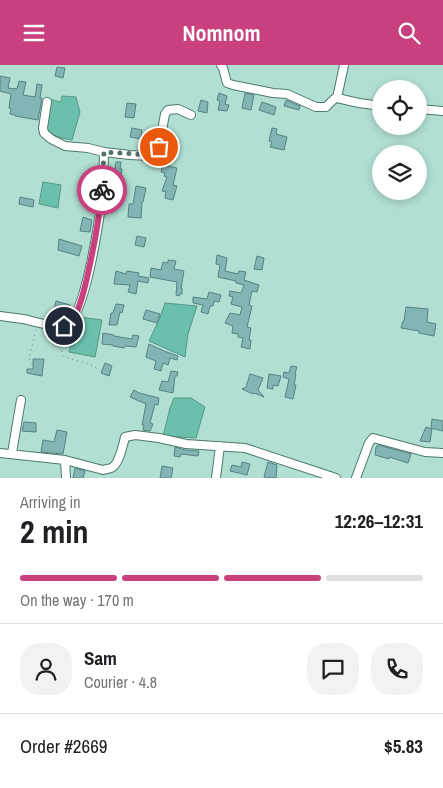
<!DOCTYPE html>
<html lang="en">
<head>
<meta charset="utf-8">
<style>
  :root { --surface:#fff; --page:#f2f2f2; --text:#202124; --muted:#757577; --line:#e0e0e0; --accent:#c8417e }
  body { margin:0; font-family:"Archivo Narrow",sans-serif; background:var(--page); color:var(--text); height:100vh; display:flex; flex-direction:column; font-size:19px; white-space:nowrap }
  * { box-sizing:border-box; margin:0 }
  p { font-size:16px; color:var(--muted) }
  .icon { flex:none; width:28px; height:28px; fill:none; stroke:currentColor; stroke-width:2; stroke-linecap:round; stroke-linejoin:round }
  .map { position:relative; height:413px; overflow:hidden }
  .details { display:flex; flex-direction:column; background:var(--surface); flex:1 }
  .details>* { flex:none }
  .buttons { position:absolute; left:372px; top:15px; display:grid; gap:10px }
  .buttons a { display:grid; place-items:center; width:55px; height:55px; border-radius:50%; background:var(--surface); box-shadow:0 2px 8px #0003; font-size:25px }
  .pin { position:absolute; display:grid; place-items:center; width:42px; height:42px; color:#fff; margin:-21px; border:2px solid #fff; border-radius:50%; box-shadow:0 1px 5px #0007 }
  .courier { position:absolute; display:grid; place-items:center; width:50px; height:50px; margin:-25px; border:4px solid #c8417e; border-radius:50%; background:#fff; color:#222; box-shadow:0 1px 6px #0007 }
  .head em { font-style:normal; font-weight:700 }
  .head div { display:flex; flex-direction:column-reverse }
  .head { display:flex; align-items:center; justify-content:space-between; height:85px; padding:0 20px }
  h1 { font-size:32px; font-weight:700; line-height:38px }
  .bar { display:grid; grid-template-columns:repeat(4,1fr); gap:8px 5px; align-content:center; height:60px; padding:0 20px }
  .bar i { height:6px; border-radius:4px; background:var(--line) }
  .bar .selected { background:var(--accent) }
  .bar p { grid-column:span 4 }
  .line { display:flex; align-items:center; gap:12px; padding:0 20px; border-top:1px solid var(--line) }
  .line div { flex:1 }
  .round { display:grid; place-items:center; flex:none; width:52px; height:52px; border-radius:20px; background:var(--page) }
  header { display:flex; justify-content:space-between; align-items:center; height:65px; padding:0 20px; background:var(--accent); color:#fff; font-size:22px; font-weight:700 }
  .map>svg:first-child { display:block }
</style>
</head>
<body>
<header><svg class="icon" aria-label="menu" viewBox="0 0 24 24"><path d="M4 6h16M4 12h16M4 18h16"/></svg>Nomnom<svg class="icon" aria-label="search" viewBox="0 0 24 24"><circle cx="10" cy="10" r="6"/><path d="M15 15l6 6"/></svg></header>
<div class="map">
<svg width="443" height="413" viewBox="0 0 443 413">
  <rect width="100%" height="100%" fill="#b1dfd3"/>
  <!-- water -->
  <path fill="#6bc0ac" stroke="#569788" d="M62,31L76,32L80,47L72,75C61,73 51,71 45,61L49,34L61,37Z
    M43,117L61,120L58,143L39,139Z
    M165,238L197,241L188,269L185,292L149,276L159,255Z
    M79,252L102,255L95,292L69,287Z
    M174,333H191L205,342L196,373L163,371L170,343Z"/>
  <!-- building -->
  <path fill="#84b5b5" stroke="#548383" d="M57,2L65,3L63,13L55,11Z
    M0,11L10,13L8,23L17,24L19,16L26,17L23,30L35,32L37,19L42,20L40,33H42L38,55L15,51V50L10,49L11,44L9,43L11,29L0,26Z
    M219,28L227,31L225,39L229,40L227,46L218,45L220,36L217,35Z
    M245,28L254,30L251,45L242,43Z
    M201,35L208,37L207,48L198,46Z
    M286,35L300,41L299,45L284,41Z
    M262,37L276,42L274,50L259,45Z
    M127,38L136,39L134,53L125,52Z
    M132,63L142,65L141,74L130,72Z
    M272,63L277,64L276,69L287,72L284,85L270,82L272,77L269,76Z
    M116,97H121L120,104H122L121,111L114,109Z
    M163,100L177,103L173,120L177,121L173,135L165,133L166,127L162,126L167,112L164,111L165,108L161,107Z
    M136,121L146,123L143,137H142L141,153L128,152L129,139H133Z
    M20,132L34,135L33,142L19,139Z
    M83,152L92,155L90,167L80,166Z
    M137,171L146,173L144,182L135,180Z
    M59,174L82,181L79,191L58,185Z
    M217,190L227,193L225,206L238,209L239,206L246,207L244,215L259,220L257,227L252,226L249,240L252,241L247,262L251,263L249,275H251L250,284L241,282L243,273L238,272V269L232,268L233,261L225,258L230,248L240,250L242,242L231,239L233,232L229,231L230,226L241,228L244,220L236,218V216L218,212L220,200L216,199Z
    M257,191L264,193L262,205L254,204Z
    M168,195L176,196L174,204L184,206L181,223H182V229H180L179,231L176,230L177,217L150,212L151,203L161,205L163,197L168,198Z
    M116,206L126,209L127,206L139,208L138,211L149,213L148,218L138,216L136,229L128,227L130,220L114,219Z
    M209,227L221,230L219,237L214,236L213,241H210L208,249L201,247L203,240L193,238V232L207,234Z
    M56,236L70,240L68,249L54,245Z
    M116,239L124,240L122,248L120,247L117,260H109L111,248H113Z
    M406,242L428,244L427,257L436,259L434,271L419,268V266L401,263L403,256H404Z
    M146,245L160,249L157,258L143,254Z
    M103,268L114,270V271L132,274L133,270L139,271L136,282L125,281L124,283L113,281V280L102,279Z
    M149,279L164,286L178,291L177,295L170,293L168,300L163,298L161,306L154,304L156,296L146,292Z
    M33,294H44L42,311L27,308V304H33Z
    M105,298L112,301L109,311L101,308Z
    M291,301L297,302L295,309L296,310L294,320H296L293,334L285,332L289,314L283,312L284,307L289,308Z
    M171,306L178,307L177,311H175L173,328L159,325L162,316L168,317Z
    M250,309L263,313L258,325L264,332L254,328L253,329L242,324L246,322Z
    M269,309L281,311L278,321L273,320V324L267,323Z
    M134,325L139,328L159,333L158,340L155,339L150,358L153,359L150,366L143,365L144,360H142L146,339L130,332Z
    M432,354L443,356V366L431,363Z
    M24,357L36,358V367L22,366Z
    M426,362L432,364L430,377L420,376Z
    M57,365L67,367L63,389L41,387L43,375L54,377Z
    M378,380L411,389L408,398L389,392V394L375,390L376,382Z
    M175,382L185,385L199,386L198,391L181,389L180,392L174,391Z
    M242,397L250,399L247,410L230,406L232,400L241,402Z
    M268,397L277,400L276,413L264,412Z
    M162,401L173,403L171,413H160Z
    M75,403L85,406L83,413H73Z"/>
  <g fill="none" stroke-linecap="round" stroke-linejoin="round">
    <!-- minor casing -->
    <g stroke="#4d796d" stroke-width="10">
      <path id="minor" d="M221,0L223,3L227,18L233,20L273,28L287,29L316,42H326L334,34L337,33L359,38L381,41
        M337,33L344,0
        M47,37L43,63L44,68L51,74L65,81L88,83L104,87L130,90L150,91L157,87L159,82L165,49L168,45L178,44L191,50
        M419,44L443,46
        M0,251C8,252 15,253 23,254C34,256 59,265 68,259C85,248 98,162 101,141C103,123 104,105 104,87
        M0,388L65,395L103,405C105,404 109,404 111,403C119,400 123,380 125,372L135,370L159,373L186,379L245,383L336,413
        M12,388L21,335
        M65,395L66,413
        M216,413L220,381
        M356,413L369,378L373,373L425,387L443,388"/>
    </g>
    <!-- path -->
    <path stroke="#65847c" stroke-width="1" stroke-dasharray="1 4" stroke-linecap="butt" d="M36,265L29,293L31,298L37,304
      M63,266L62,289L64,292L89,299L98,304"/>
    <!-- minor -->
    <use href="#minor" stroke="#fff" stroke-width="8"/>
  </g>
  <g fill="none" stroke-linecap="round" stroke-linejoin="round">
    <!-- done -->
    <path stroke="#57726b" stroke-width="5" stroke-dasharray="0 9" d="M102,125L104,87L150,90L157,87L159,82"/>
    <!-- route -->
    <path stroke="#c8417e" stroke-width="6" d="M64,261C67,259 71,257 73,254C80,244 83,229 86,217C93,187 99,156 102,125"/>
  </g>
</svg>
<div class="buttons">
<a><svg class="icon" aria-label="locate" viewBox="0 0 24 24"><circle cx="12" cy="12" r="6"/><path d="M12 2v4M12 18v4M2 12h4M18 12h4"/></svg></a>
<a><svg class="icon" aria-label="layers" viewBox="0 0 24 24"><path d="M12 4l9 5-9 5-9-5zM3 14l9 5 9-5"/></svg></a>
</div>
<div class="pin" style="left:159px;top:82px;background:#ea580c"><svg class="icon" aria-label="bag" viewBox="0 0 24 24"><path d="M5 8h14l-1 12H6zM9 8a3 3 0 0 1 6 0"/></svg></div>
<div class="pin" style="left:64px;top:261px;background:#1f2937"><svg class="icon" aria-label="home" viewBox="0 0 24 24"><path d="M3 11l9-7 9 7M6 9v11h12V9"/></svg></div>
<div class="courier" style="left:102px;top:125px"><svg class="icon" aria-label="bike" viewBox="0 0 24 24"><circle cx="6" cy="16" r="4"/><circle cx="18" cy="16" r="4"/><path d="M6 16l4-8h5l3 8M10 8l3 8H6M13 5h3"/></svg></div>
</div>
<section class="details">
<div class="head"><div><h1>2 min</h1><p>Arriving in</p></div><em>12:26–12:31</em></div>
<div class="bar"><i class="selected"></i><i class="selected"></i><i class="selected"></i><i></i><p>On the way · 170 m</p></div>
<div class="line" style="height:90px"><a class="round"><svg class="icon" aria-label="person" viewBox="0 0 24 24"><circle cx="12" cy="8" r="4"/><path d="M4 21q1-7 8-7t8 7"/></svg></a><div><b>Sam</b><p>Courier · 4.8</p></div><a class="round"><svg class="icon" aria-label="chat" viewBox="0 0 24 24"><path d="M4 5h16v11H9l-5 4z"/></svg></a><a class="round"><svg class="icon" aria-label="phone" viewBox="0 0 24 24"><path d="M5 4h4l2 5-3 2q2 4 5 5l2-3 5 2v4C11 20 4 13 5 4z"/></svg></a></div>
<div class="line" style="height:65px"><div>Order #2669</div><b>$5.83</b></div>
</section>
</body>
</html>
